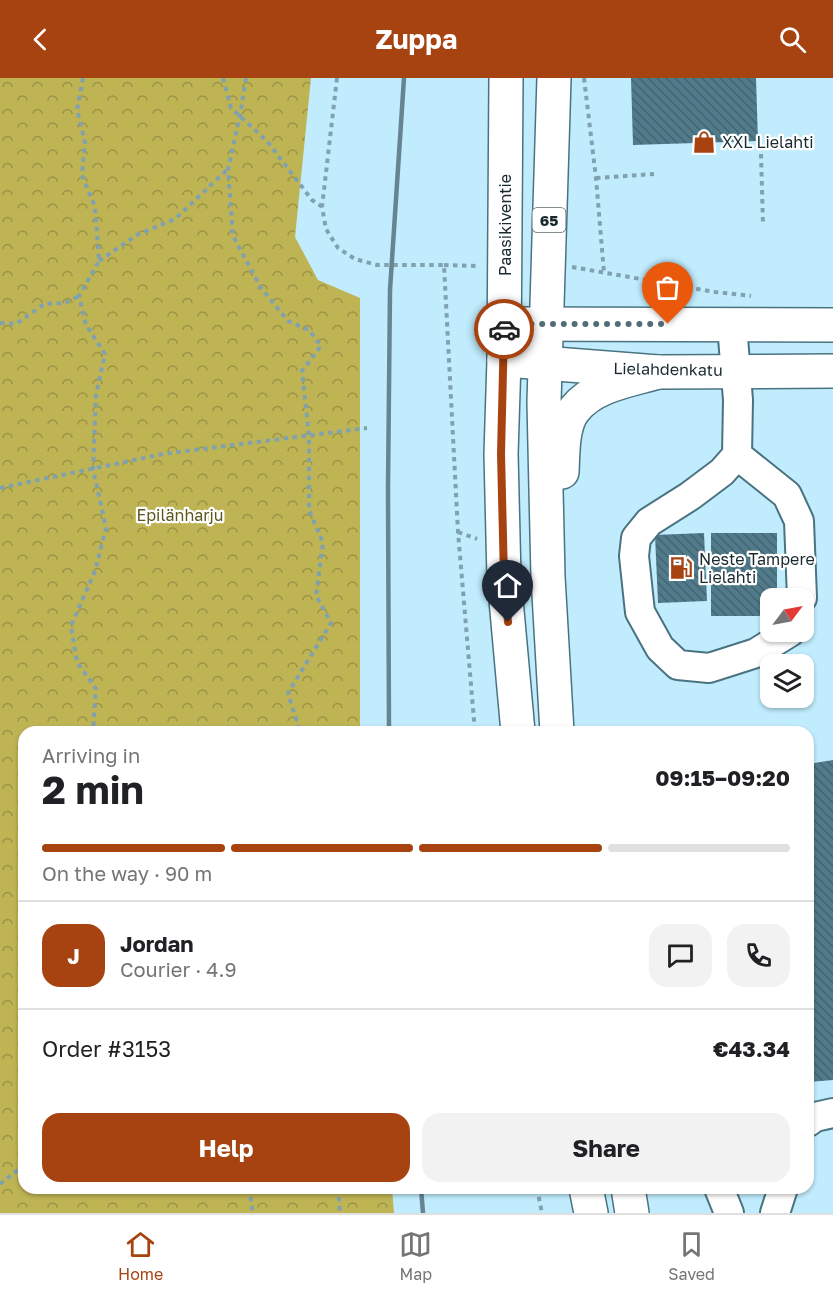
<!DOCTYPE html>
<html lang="en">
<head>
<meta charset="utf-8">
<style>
  :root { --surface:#fff; --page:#f2f2f2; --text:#202124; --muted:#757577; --line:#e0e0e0; --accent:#a74310 }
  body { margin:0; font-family:"Golos Text",sans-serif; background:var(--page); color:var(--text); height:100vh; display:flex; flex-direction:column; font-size:22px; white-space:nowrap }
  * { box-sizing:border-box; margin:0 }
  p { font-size:20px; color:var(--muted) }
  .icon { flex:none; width:33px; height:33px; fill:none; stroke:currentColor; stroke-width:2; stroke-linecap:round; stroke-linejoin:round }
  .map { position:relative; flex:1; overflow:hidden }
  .drawer { position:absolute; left:18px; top:648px; width:796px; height:468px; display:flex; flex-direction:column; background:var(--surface); border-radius:18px; box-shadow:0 2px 4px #0004 }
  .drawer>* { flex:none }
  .needle { width:39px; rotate:58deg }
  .buttons { position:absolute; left:760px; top:510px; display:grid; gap:12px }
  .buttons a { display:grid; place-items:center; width:54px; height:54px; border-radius:12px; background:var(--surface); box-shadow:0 2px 4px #0004; font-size:30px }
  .pin { position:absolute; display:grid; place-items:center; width:51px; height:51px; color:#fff; margin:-62px -26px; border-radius:50% 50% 50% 0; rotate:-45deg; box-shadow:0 0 6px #0007 }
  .pin .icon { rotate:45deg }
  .courier { position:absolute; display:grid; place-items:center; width:60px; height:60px; margin:-30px; border:4px solid #a74310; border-radius:50%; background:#fff; color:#222; box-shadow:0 2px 8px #0007 }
  .summary em { font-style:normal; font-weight:700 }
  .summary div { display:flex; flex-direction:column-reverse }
  .summary { display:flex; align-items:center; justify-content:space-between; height:102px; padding:0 24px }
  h1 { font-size:39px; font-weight:700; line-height:45px }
  .bar { display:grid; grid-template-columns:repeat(4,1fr); gap:9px 6px; align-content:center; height:72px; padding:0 24px }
  .bar i { height:8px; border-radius:4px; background:var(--line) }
  .bar .selected { background:var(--accent) }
  .bar p { grid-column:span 4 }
  .line { display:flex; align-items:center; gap:15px; padding:0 24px; border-top:2px solid var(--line) }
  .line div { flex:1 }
  .round { display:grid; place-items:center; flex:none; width:63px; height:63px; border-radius:18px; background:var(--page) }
  .primary-button { display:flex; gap:12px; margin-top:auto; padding:12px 24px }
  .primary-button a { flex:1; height:69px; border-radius:18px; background:var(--accent); color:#fff; font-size:24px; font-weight:700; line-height:69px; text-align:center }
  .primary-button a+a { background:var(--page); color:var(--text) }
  header { display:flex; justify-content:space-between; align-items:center; height:78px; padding:0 24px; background:var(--accent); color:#fff; font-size:27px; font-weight:700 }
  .tab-bar { display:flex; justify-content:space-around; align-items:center; height:84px; border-top:2px solid var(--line); background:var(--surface); font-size:16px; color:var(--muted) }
  .tab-bar a { display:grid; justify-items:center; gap:3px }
  .tab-bar .selected { color:var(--accent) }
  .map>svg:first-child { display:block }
</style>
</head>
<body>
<header><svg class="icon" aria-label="back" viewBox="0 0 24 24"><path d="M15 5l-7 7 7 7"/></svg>Zuppa<svg class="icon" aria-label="search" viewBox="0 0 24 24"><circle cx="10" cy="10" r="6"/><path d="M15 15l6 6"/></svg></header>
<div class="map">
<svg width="833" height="1135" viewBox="0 0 833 1135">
  <defs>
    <pattern id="forest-crowns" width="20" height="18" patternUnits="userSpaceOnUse" patternTransform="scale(1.5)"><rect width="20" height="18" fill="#bfb454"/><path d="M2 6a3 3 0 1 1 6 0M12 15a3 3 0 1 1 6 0" fill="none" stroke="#9a9246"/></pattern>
    <pattern id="building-back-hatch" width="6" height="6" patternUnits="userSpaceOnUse" patternTransform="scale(1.5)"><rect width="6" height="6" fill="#517b8a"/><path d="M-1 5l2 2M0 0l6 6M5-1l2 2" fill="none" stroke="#426571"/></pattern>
  </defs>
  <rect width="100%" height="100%" fill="#c0ecfd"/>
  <!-- forest -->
  <path fill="url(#forest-crowns)" d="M0,0H311L295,159L318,202L360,220V654H24V1110H392L394,1135H0Z"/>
  <!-- building -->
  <path fill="url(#building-back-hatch)" d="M631,0H756L758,63L633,67Z
    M704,455L707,523L658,525L655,457Z
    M711,455H777V520H771V538H711Z
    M833,682V1002L808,1004V686Z"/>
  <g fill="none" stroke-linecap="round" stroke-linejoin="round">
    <!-- minor casing -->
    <g stroke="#4a7382" stroke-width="32">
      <path id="minor" d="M732,247L738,322L737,377L722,394L690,418L649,444L636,460L634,478L640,534L660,570L678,587L709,590L756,575L790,554
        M737,377L787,417L799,443L802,520
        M808,1044L815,1039L833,1035
        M719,1110L729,1135
        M775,1135L783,1110"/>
    </g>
    <!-- major casing -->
    <g stroke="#4a7382" stroke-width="36">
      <path id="major" d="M504,246L833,247
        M504,282L658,294L833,293"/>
    </g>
    <!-- highway casing -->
    <g stroke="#4a7382" stroke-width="36">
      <path id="highway" d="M506,0L504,282L501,376L504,500L518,654
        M554,0L544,324L548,499L557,654
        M562,394C563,374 562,346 575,331C594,307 631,302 658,294
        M586,1110L591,1135
        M628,1110L632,1135"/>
    </g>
    <!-- path -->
    <path stroke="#80a2ae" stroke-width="4" stroke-dasharray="4.5 4.5" stroke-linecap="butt" d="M83,0L77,32L85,64L82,97L95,129L99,183L79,218L86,247L105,276L96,317L93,391L106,450L95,493L71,548L77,584L96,611L93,654
      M223,0L231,30L267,63L312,122L321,128
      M246,0L240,38L228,91L233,158L261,210L288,243L309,252L321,268L302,293L309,358V432L323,465L316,517L331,545L288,615L300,654
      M337,0L322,129L326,151L338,170L355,181L377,187H444L458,454L475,654
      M584,0L596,100L604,195
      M761,76L763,147
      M596,100L654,96
      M99,183L137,157L175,141L228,91
      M444,187L479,188
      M572,189L715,214L751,218
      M0,245L16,246L44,226L65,225L79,218
      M0,410L163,376L367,350
      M458,454L477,461
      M0,1106L24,1087
      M249,1110L253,1135
      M338,1110L340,1135
      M537,1110L542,1135"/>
    <!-- minor -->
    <use href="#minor" stroke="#fff" stroke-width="28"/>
    <!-- major -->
    <use href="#major" stroke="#fff" stroke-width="33"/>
    <!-- highway -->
    <use href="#highway" stroke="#fff" stroke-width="33"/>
    <!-- rail -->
    <path stroke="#678590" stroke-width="4.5" d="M389,654L388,409L390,212L404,0
      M421,1110L423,1135"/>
  </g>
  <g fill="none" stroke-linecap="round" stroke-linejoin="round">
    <!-- done -->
    <path stroke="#536d77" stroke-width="6" stroke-dasharray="0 10.8" d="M504,251V246H668"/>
    <!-- route -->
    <path stroke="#a74310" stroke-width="8" d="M504,251L501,376L504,500L508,544"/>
  </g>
  <!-- icons -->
  <defs>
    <g id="shop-bare" transform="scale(1.8)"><path d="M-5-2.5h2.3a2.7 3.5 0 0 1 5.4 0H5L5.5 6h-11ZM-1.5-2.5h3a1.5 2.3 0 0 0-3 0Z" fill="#a74310" stroke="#fff" stroke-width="2.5" paint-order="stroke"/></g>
    <g id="fuel-bare" transform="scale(1.8)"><path d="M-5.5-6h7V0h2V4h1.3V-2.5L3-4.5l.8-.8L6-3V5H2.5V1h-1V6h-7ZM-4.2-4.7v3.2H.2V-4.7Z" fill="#a74310" stroke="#fff" stroke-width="2.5" paint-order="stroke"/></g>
  </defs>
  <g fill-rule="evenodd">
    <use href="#shop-bare" x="704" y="64"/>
    <use href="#fuel-bare" x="681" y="490"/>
  </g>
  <g text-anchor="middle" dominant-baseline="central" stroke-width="4.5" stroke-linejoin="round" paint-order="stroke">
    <!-- shield labels -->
    <rect fill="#fff" stroke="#5d696d" stroke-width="1.5" x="532.5" y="130" width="33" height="24" rx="4.5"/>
    <g font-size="15" font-weight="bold" fill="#18292f">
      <text x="549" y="142">65</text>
    </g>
    <!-- poi labels -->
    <g font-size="16" fill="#18292f" stroke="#fff" text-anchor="start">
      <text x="722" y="64">XXL Lielahti</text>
      <text x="699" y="481">Neste Tampere<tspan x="699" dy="18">Lielahti</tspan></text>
    </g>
    <!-- street labels -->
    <g font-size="16" fill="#18292f" stroke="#fff">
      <text transform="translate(505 147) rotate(-90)">Paasikiventie</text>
      <text transform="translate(668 291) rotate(1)">Lielahdenkatu</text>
    </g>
    <!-- park labels -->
    <g font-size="16" fill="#5e571b" stroke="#fff">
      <text x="180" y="437">Epilänharju</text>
    </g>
  </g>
</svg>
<div class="buttons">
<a><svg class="needle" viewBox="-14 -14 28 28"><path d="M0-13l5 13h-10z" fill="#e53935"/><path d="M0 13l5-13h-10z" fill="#757577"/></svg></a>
<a><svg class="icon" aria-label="layers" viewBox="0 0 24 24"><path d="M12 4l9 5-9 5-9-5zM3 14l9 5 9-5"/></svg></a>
</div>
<div class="pin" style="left:668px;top:246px;background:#ea580c"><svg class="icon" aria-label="bag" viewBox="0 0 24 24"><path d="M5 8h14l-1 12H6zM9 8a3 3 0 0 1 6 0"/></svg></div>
<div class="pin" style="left:508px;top:544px;background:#1f2937"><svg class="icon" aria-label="home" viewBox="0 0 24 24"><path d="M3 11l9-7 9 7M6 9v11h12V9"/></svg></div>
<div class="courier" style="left:504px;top:251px"><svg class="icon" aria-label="car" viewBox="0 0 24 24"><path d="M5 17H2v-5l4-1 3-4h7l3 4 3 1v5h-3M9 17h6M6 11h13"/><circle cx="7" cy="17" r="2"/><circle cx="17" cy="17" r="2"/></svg></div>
<section class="drawer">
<div class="summary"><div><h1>2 min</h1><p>Arriving in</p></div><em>09:15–09:20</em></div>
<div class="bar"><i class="selected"></i><i class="selected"></i><i class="selected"></i><i></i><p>On the way · 90 m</p></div>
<div class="line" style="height:108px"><b class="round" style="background:var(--accent);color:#fff">J</b><div><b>Jordan</b><p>Courier · 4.9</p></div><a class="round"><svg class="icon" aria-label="chat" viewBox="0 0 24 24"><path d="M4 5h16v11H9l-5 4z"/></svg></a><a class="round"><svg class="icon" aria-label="phone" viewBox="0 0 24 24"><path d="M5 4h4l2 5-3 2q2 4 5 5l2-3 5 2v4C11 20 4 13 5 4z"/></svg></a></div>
<div class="line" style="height:78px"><div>Order #3153</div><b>€43.34</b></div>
<div class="primary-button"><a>Help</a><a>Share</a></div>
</section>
</div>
<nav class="tab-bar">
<a class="selected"><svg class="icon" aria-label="home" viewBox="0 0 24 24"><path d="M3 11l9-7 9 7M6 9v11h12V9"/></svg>Home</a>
<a><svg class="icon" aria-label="map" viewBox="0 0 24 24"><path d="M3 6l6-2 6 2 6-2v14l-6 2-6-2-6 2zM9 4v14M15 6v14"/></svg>Map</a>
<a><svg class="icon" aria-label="saved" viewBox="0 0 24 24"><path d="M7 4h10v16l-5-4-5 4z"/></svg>Saved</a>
</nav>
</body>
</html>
